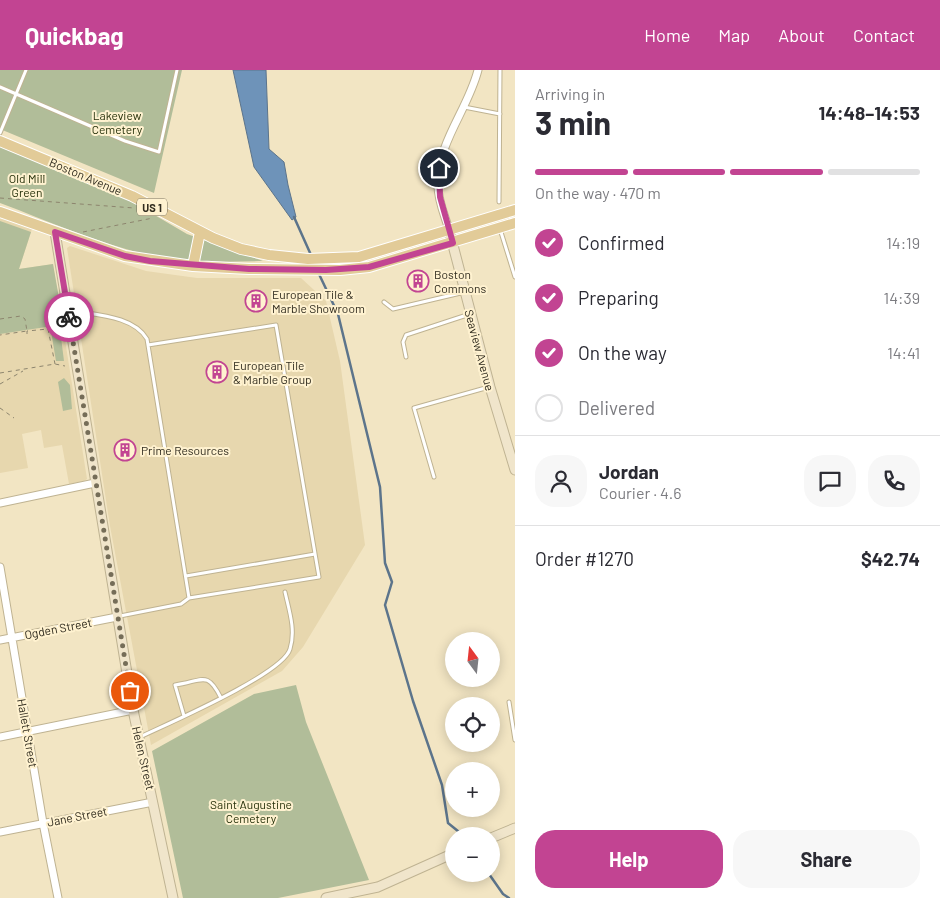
<!DOCTYPE html>
<html lang="en">
<head>
<meta charset="utf-8">
<style>
  :root { --surface:#fff; --page:#f7f7f7; --text:#2b2b33; --muted:#7c7c81; --line:#e1e1e2; --accent:#c24492 }
  body { margin:0; font-family:Barlow,sans-serif; background:var(--page); color:var(--text); height:100vh; display:flex; flex-direction:column; font-size:19px; white-space:nowrap }
  * { box-sizing:border-box; margin:0 }
  p { font-size:16px; color:var(--muted) }
  .icon { flex:none; width:28px; height:28px; fill:none; stroke:currentColor; stroke-width:2; stroke-linecap:round; stroke-linejoin:round }
  .map { position:relative; flex:1; overflow:hidden }
  .panel { display:flex; flex-direction:column; background:var(--surface); width:425px }
  .panel>* { flex:none }
  .needle { width:32px; rotate:345deg }
  .controls { position:absolute; left:445px; top:562px; display:grid; gap:10px }
  .controls a { display:grid; place-items:center; width:55px; height:55px; border-radius:50%; background:var(--surface); box-shadow:0 2px 12px #0003; font-size:25px }
  .pin { position:absolute; display:grid; place-items:center; width:42px; height:42px; color:#fff; margin:-21px; border:2px solid #fff; border-radius:50%; box-shadow:0 1px 5px #0007 }
  .courier { position:absolute; display:grid; place-items:center; width:50px; height:50px; margin:-25px; border:4px solid #c24492; border-radius:50%; background:#fff; color:#222; box-shadow:0 1px 6px #0007 }
  .overview em { font-style:normal; font-weight:700 }
  .overview div { display:flex; flex-direction:column-reverse }
  .overview { display:flex; align-items:center; justify-content:space-between; height:85px; padding:0 20px }
  h1 { font-size:32px; font-weight:700; line-height:38px }
  .bar { display:grid; grid-template-columns:repeat(4,1fr); gap:8px 5px; align-content:center; height:60px; padding:0 20px }
  .bar i { height:6px; border-radius:4px; background:var(--line) }
  .bar .on { background:var(--accent) }
  .bar p { grid-column:span 4 }
  .line { display:flex; align-items:center; gap:12px; padding:0 20px; border-top:1px solid var(--line) }
  .line div { flex:1 }
  .round { display:grid; place-items:center; flex:none; width:52px; height:52px; border-radius:20px; background:var(--page) }
  ol { padding:0 20px; list-style:none }
  li { display:flex; align-items:center; gap:15px; height:55px }
  li p { margin-inline-start:auto }
  li .icon { padding:5px; border-radius:50%; background:var(--accent); color:#fff; stroke-width:4 }
  li:last-child { color:var(--muted) }
  li i { width:28px; height:28px; border:2px solid var(--line); border-radius:50% }
  .action { display:flex; gap:10px; margin-top:auto; padding:10px 20px }
  .action a { flex:1; height:58px; border-radius:20px; background:var(--accent); color:#fff; font-size:20px; font-weight:700; line-height:58px; text-align:center }
  .action a+a { background:var(--page); color:var(--text) }
  header { display:flex; align-items:center; gap:30px; box-sizing:border-box; height:70px; padding:0 25px; background:var(--accent); color:#fff }
  header strong { font-size:24px }
  nav { display:flex; gap:28px; margin-inline-start:auto; font-size:18px }
  main { display:flex; flex:1; min-height:0 }
  .map>svg:first-child { display:block }
</style>
</head>
<body>
<header>
<strong>Quickbag</strong>
<nav><a>Home</a><a>Map</a><a>About</a><a>Contact</a></nav>
</header>
<main>
<div class="map">
<svg width="515" height="828" viewBox="0 0 515 828">
  <rect width="100%" height="100%" fill="#f2e5c3"/>
  <!-- built -->
  <path fill="#e7d7ae" d="M0,147L32,159L19,199L53,194L87,409L84,411L69,414L62,375L44,378L41,360L22,364L28,398L0,403Z
    M70,176L146,201L197,208H301L326,231L340,291L365,475L303,577L282,601L151,675L110,456L67,178Z"/>
  <!-- green -->
  <path fill="#b1bd99" d="M0,0H182L154,123L0,59Z
    M0,76L129,130L187,164L263,191C224,192 182,193 144,184C95,172 48,151 0,133Z
    M0,151L31,162L19,199L53,194L59,228H56L64,291H56L51,261L46,257L0,264Z
    M64,308L70,315L72,339L63,341L58,312Z
    M296,615L306,652L369,810L278,828H183L152,681L254,624Z"/>
  <!-- water -->
  <path fill="#6e93b9" stroke="#5c748b" d="M233,0H266L269,79L284,92L288,115L296,147L292,150L254,97Z"/>
  <g fill="none" stroke-linecap="round" stroke-linejoin="round">
    <!-- stream -->
    <path stroke="#5c748b" stroke-width="2.5" d="M294,147L311,185
      M318,202L338,244L380,417L385,493L392,512L385,535L413,631L442,715L448,753L464,766
      M489,804L503,824L509,828"/>
    <!-- lane casing -->
    <g stroke="#bfb392" stroke-width="5">
      <path id="lane" d="M0,17L125,71L159,82L177,0
        M464,37L500,44
        M0,63L26,0
        M499,132L500,0
        M500,159L515,207
        M384,232L393,239L465,222
        M69,240C93,245 133,245 147,269L189,528
        M406,287L403,272L406,265L470,244
        M434,407L414,338L489,317
        M186,506L315,484
        M120,546L181,534L189,528L319,507L276,255L148,275
        M509,632L515,670
        M184,646L175,615C203,611 207,600 221,628
        M140,667C167,654 283,604 290,579C296,560 289,540 285,522"/>
    </g>
    <!-- street casing -->
    <g stroke="#bfb392" stroke-width="9">
      <path id="street" d="M449,160C445,146 438,131 438,116C437,72 468,40 478,0
        M0,433L95,413
        M0,497L43,753L58,828
        M0,570L117,547
        M0,667L133,640
        M0,762L153,732"/>
    </g>
    <!-- secondary casing -->
    <g stroke="#bfb392" stroke-width="11">
      <path id="secondary" d="M449,160L490,317L515,400
        M55,162L133,640L173,828
        M491,768L515,758
        M326,828L378,817L454,783"/>
    </g>
    <!-- primary casing -->
    <g stroke="#fff" stroke-width="12">
      <path id="primary" d="M0,71L132,126L213,168L241,179L269,185L308,189L359,187L515,140
        M0,142L125,186L193,196L249,199L340,200L369,197L515,153
        M193,196L200,162"/>
    </g>
    <!-- path -->
    <path stroke="#8d856e" stroke-width="1" stroke-dasharray="4 4" stroke-linecap="butt" d="M0,128L134,138
      M83,162L153,148
      M0,249L21,246L25,249L27,261L0,265
      M27,264V261L48,259L55,294
      M0,303L55,294L65,296
      M0,314L23,301
      M0,338L14,348"/>
    <!-- lane -->
    <use href="#lane" stroke="#fff" stroke-width="3"/>
    <!-- street -->
    <use href="#street" stroke="#fff" stroke-width="7"/>
    <!-- secondary -->
    <use href="#secondary" stroke="#f0e5cb" stroke-width="9"/>
    <!-- primary -->
    <use href="#primary" stroke="#e2cb98" stroke-width="10"/>
  </g>
  <g fill="none" stroke-linecap="round" stroke-linejoin="round">
    <!-- done -->
    <path stroke="#756d58" stroke-width="5" stroke-dasharray="0 9" d="M69,247L130,621"/>
    <!-- route -->
    <path stroke="#c24492" stroke-width="6" d="M69,247L55,162L125,186L150,191L249,199L326,200L369,197L453,173L440,127L439,98"/>
  </g>
  <!-- icons -->
  <defs>
    <g id="building-ring" transform="scale(1.125)"><circle r="9.5" fill="#fff2d0" stroke="#c24492" stroke-width="1.5"/><path d="M-4-6H4V6H1V3H-1V6H-4ZM-2.5-4.3h1.7v1.8h-1.7ZM.8-4.3h1.7v1.8H.8ZM-2.5-1h1.7V.8h-1.7ZM.8-1h1.7V.8H.8Z" fill="#c24492"/></g>
  </defs>
  <g fill-rule="evenodd">
    <use href="#building-ring" x="418" y="211"/>
    <use href="#building-ring" x="256" y="231"/>
    <use href="#building-ring" x="217" y="302"/>
    <use href="#building-ring" x="125" y="380"/>
  </g>
  <g text-anchor="middle" dominant-baseline="central" stroke-width="4" stroke-linejoin="round" paint-order="stroke">
    <!-- shield labels -->
    <rect fill="#fff2d0" stroke="#6f6754" stroke-width="1" x="137" y="128.5" width="30" height="17" rx="4"/>
    <g font-size="11" font-weight="bold" fill="#312c1f">
      <text x="152" y="137">US 1</text>
    </g>
    <!-- park labels -->
    <g font-size="12" fill="#27310b" stroke="#fff2d0">
      <text x="117" y="45">Lakeview<tspan x="117" dy="14">Cemetery</tspan></text>
      <text x="27" y="108">Old Mill<tspan x="27" dy="14">Green</tspan></text>
      <text x="251" y="734">Saint Augustine<tspan x="251" dy="14">Cemetery</tspan></text>
    </g>
    <!-- street labels -->
    <g font-size="12" fill="#312c1f" stroke="#fff2d0">
      <text transform="translate(86 106) rotate(23)">Boston Avenue</text>
      <text transform="translate(480 280) rotate(75)">Seaview Avenue</text>
      <text transform="translate(58 558) rotate(-11)">Ogden Street</text>
      <text transform="translate(28 663) rotate(80)">Hallett Street</text>
      <text transform="translate(144 688) rotate(77)">Helen Street</text>
      <text transform="translate(77 746) rotate(-11)">Jane Street</text>
    </g>
    <!-- poi labels -->
    <g font-size="12" fill="#312c1f" stroke="#fff2d0" text-anchor="start">
      <text x="434" y="204">Boston<tspan x="434" dy="14">Commons</tspan></text>
      <text x="272" y="224">European Tile &amp;<tspan x="272" dy="14">Marble Showroom</tspan></text>
      <text x="233" y="295">European Tile<tspan x="233" dy="14">&amp; Marble Group</tspan></text>
      <text x="141" y="380">Prime Resources</text>
    </g>
  </g>
</svg>
<div class="controls">
<a><svg class="needle" viewBox="-14 -14 28 28"><path d="M0-13l5 13h-10z" fill="#e53935"/><path d="M0 13l5-13h-10z" fill="#7c7c81"/></svg></a>
<a><svg class="icon" aria-label="locate" viewBox="0 0 24 24"><circle cx="12" cy="12" r="6"/><path d="M12 2v4M12 18v4M2 12h4M18 12h4"/></svg></a>
<a>+</a>
<a>−</a>
</div>
<div class="pin" style="left:130px;top:621px;background:#ea580c"><svg class="icon" aria-label="bag" viewBox="0 0 24 24"><path d="M5 8h14l-1 12H6zM9 8a3 3 0 0 1 6 0"/></svg></div>
<div class="pin" style="left:439px;top:98px;background:#1f2937"><svg class="icon" aria-label="home" viewBox="0 0 24 24"><path d="M3 11l9-7 9 7M6 9v11h12V9"/></svg></div>
<div class="courier" style="left:69px;top:247px"><svg class="icon" aria-label="bike" viewBox="0 0 24 24"><circle cx="6" cy="16" r="4"/><circle cx="18" cy="16" r="4"/><path d="M6 16l4-8h5l3 8M10 8l3 8H6M13 5h3"/></svg></div>
</div>
<section class="panel">
<div class="overview"><div><h1>3 min</h1><p>Arriving in</p></div><em>14:48–14:53</em></div>
<div class="bar"><i class="on"></i><i class="on"></i><i class="on"></i><i></i><p>On the way · 470 m</p></div>
<ol>
<li><svg class="icon" aria-label="check" viewBox="0 0 24 24"><path d="M5 12l5 5 9-10"/></svg>Confirmed<p>14:19</p></li>
<li><svg class="icon" aria-label="check" viewBox="0 0 24 24"><path d="M5 12l5 5 9-10"/></svg>Preparing<p>14:39</p></li>
<li><svg class="icon" aria-label="check" viewBox="0 0 24 24"><path d="M5 12l5 5 9-10"/></svg>On the way<p>14:41</p></li>
<li><i></i>Delivered</li>
</ol>
<div class="line" style="height:90px"><a class="round"><svg class="icon" aria-label="person" viewBox="0 0 24 24"><circle cx="12" cy="8" r="4"/><path d="M4 21q1-7 8-7t8 7"/></svg></a><div><b>Jordan</b><p>Courier · 4.6</p></div><a class="round"><svg class="icon" aria-label="chat" viewBox="0 0 24 24"><path d="M4 5h16v11H9l-5 4z"/></svg></a><a class="round"><svg class="icon" aria-label="phone" viewBox="0 0 24 24"><path d="M5 4h4l2 5-3 2q2 4 5 5l2-3 5 2v4C11 20 4 13 5 4z"/></svg></a></div>
<div class="line" style="height:65px"><div>Order #1270</div><b>$42.74</b></div>
<div class="action"><a>Help</a><a>Share</a></div>
</section>
</main>
</body>
</html>
